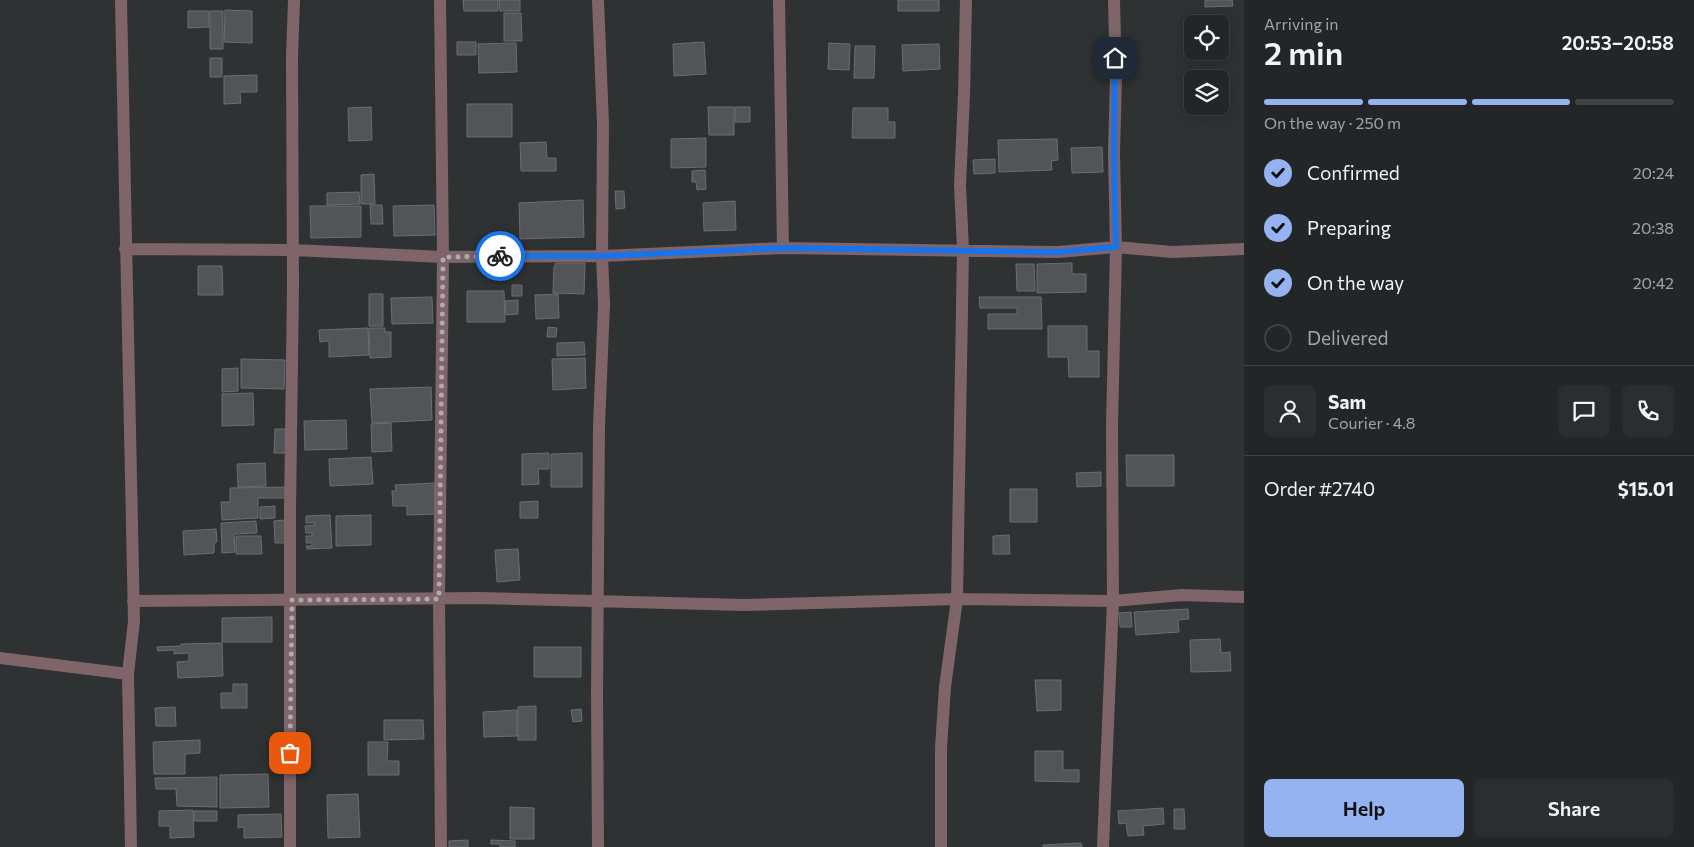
<!DOCTYPE html>
<html lang="en">
<head>
<meta charset="utf-8">
<style>
  :root { --surface:#222626; --page:#2a2e2e; --text:#f1f3f6; --muted:#a2a5a7; --line:#3f4343; --accent:#95b2f1 }
  body { margin:0; font-family:Commissioner,sans-serif; background:var(--page); color:var(--text); height:100vh; display:flex; flex-direction:column; font-size:19px; white-space:nowrap }
  * { box-sizing:border-box; margin:0 }
  p { font-size:16px; color:var(--muted) }
  .icon { flex:none; width:28px; height:28px; fill:none; stroke:currentColor; stroke-width:2; stroke-linecap:round; stroke-linejoin:round }
  .map { position:relative; flex:1; overflow:hidden }
  .panel { display:flex; flex-direction:column; background:var(--surface); width:450px }
  .panel>* { flex:none }
  .tools { position:absolute; left:1184px; top:15px; display:grid; gap:10px }
  .tools a { display:grid; place-items:center; width:45px; height:45px; border-radius:8px; background:var(--surface); box-shadow:0 2px 12px #0003,0 0 0 1px var(--line); font-size:25px }
  .pin { position:absolute; display:grid; place-items:center; width:42px; height:42px; color:#fff; margin:-21px; border-radius:10px; box-shadow:0 2px 8px #0006 }
  .courier { position:absolute; display:grid; place-items:center; width:50px; height:50px; margin:-25px; border:4px solid #1a73e8; border-radius:50%; background:#fff; color:#222; box-shadow:0 1px 6px #0007 }
  .headline em { font-style:normal; font-weight:600 }
  .headline div { display:flex; flex-direction:column-reverse }
  .headline { display:flex; align-items:center; justify-content:space-between; height:85px; padding:0 20px }
  h1 { font-size:32px; font-weight:600; line-height:38px }
  .bar { display:grid; grid-template-columns:repeat(4,1fr); gap:8px 5px; align-content:center; height:60px; padding:0 20px }
  .bar i { height:6px; border-radius:4px; background:var(--line) }
  .bar .selected { background:var(--accent) }
  .bar p { grid-column:span 4 }
  .line { display:flex; align-items:center; gap:12px; padding:0 20px; border-top:1px solid var(--line) }
  .line div { flex:1 }
  .round { display:grid; place-items:center; flex:none; width:52px; height:52px; border-radius:8px; background:var(--page) }
  ol { padding:0 20px; list-style:none }
  li { display:flex; align-items:center; gap:15px; height:55px }
  li p { margin-inline-start:auto }
  li .icon { padding:5px; border-radius:50%; background:var(--accent); color:#111; stroke-width:4 }
  li:last-child { color:var(--muted) }
  li i { width:28px; height:28px; border:2px solid var(--line); border-radius:50% }
  .button { display:flex; gap:10px; margin-top:auto; padding:10px 20px }
  .button a { flex:1; height:58px; border-radius:8px; background:var(--accent); color:#111; font-size:20px; font-weight:600; line-height:58px; text-align:center }
  .button a+a { background:var(--page); color:var(--text) }
  main { display:flex; flex:1; min-height:0 }
  .map>svg:first-child { display:block }
</style>
</head>
<body>
<main>
<div class="map">
<svg width="1244" height="847" viewBox="0 0 1244 847">
  <rect width="100%" height="100%" fill="#2e3233"/>
  <!-- building -->
  <path fill="#515557" stroke="#6a6e70" d="M463,0H498V11H464Z
    M499,0H520V11H500Z
    M898,0H939V11H898Z
    M1205,0H1232L1233,6L1205,7Z
    M225,10L252,11V43L224,42Z
    M188,11H209V27L188,28Z
    M210,11H223V49H210Z
    M504,13H521L522,41H504Z
    M457,42H476V55H457Z
    M704,42L706,74L674,76L673,44Z
    M516,43L517,72L479,73L478,44Z
    M829,43L850,44L849,70L828,69Z
    M939,44L940,69L903,71L902,45Z
    M855,46H875L874,78H854Z
    M210,58H222V77H210Z
    M257,75V92H240L241,103L224,104V76Z
    M467,104H512V137H467Z
    M371,107L372,140L349,141L348,108Z
    M708,107H734V135H709Z
    M735,107H750V122H735Z
    M853,108H888V122H895V138H852Z
    M706,138V167L671,168V139Z
    M1057,139L1058,160L1051,161L1052,170L999,172L998,140Z
    M546,142L547,158H556V171H521L520,143Z
    M1102,147L1103,172L1072,173L1071,148Z
    M995,159V173L974,174L973,160Z
    M705,170L706,189L697,190L696,182H692V171Z
    M374,174L375,204H361V175Z
    M615,191H624L625,208L616,209Z
    M359,192L360,204L327,205V193Z
    M583,200L584,237L520,239L519,203Z
    M735,201L736,230L704,231L703,203Z
    M370,205H382L383,224H371Z
    M434,205L435,235L394,236L393,206Z
    M310,206H361V237L311,238Z
    M556,263H585L584,294L553,293L554,267Z
    M1072,263V274H1086V292L1037,293V264Z
    M1016,264H1034L1035,291H1017Z
    M198,266H222L223,295H198Z
    M512,285H522V296H512Z
    M467,291H504L505,322H467Z
    M369,294H383V326H369Z
    M558,294L559,318L536,319L535,295Z
    M432,297L433,323L392,324L391,298Z
    M979,297H1041L1042,329H988V314H1017V308H980Z
    M518,300V314L506,315L505,301Z
    M1048,326H1087V351H1099V377H1069L1068,357H1048Z
    M548,327L557,328L556,337H547Z
    M368,328L369,355L329,357V341L320,342L319,330Z
    M369,328H385V332H391V357L370,358Z
    M584,342L585,355L557,356V343Z
    M585,358L586,388L553,390L552,359Z
    M241,359L285,360L284,389L241,388Z
    M238,368V391L222,392V369Z
    M431,387L432,420L372,423L370,389Z
    M253,393L254,425L222,426V394Z
    M346,420L347,449L305,450L304,421Z
    M391,423L392,451L372,452L371,424Z
    M275,429H286V453H274Z
    M549,453V469H538L539,484L522,485V454Z
    M582,453V487H551V454Z
    M1126,455H1174V486H1127Z
    M371,457L373,484L330,486L329,459Z
    M265,463L266,486L238,487L237,464Z
    M1101,472V486L1077,487L1076,473Z
    M434,483L436,514L407,515V506H393L392,491H396L395,485Z
    M287,487L288,498H258V518L222,520L221,502H230V488Z
    M1010,489H1037V522H1010Z
    M538,501V518H520V502Z
    M275,506V518L260,519V507Z
    M330,515L332,548L307,549L306,546H312V543H306V536H312V533H306L305,526L315,525V523H306V516Z
    M371,515V545L336,546V516Z
    M285,520L286,543H275L274,521Z
    M256,521L257,533L234,534L235,552L222,553L221,523Z
    M216,529L217,541L214,545V553L184,555L183,531Z
    M1009,535L1010,554H993V536Z
    M236,536H261L262,554H236Z
    M518,549L520,580L497,582L495,550Z
    M1188,609L1189,619L1178,620L1179,632L1136,635L1134,612Z
    M1131,612L1132,627H1120L1119,613Z
    M272,617V642H222V618Z
    M1220,639L1221,653L1230,652L1231,671L1191,672L1190,640Z
    M222,643L223,676L178,678L177,662L189,661V653L174,654V650L158,651L157,647L181,646V644Z
    M534,647H581V677H534Z
    M1035,680H1061V710L1037,711Z
    M233,684H247V708H221V693H233Z
    M536,706V740H518V707Z
    M175,707L176,726H156L155,708Z
    M581,709L582,721L573,722L571,710Z
    M517,710V736L484,737L483,712Z
    M384,720H423L424,739L384,740Z
    M200,740V753L185,754V774H154L153,742Z
    M368,742H388L387,761H399V775H368Z
    M1035,751H1063V770H1079V782L1035,781Z
    M268,774L269,807L220,808V775Z
    M217,777V807L177,806L176,789H156L155,778Z
    M358,794L360,837L328,838L327,795Z
    M510,807L534,808V839H510Z
    M1163,808L1164,824L1143,826L1144,835L1128,836L1126,823L1119,824L1118,811Z
    M1174,809H1184L1185,829H1174Z
    M193,810L194,837L170,838V826H159V811Z
    M194,811H217V821H194Z
    M281,814L282,837L244,838V827L238,828V815Z
    M468,840V847H449V841Z
    M491,840L515,841V847H500V844H491Z
    M1081,843L1082,847H1043V845Z"/>
  <g fill="none" stroke-linecap="round" stroke-linejoin="round">
    <!-- minor -->
    <path stroke="#7f646a" stroke-width="12" d="M121,0L134,621L128,674L131,847
      M440,0L443,257L439,599L441,847
      M779,0L783,248
      M125,249L293,250L443,257L602,256L783,248L1058,252L1116,247L1172,252L1244,249
      M133,601L480,598L744,605L957,599L1113,601L1182,595L1244,597
      M0,658L128,674
      M290,847V510L293,286L292,57L294,0
      M598,847L597,695L599,426L604,304L602,256L603,124L598,0
      M941,847V748L945,687L957,599L963,250L960,185L964,95L966,0
      M1103,847L1113,601L1112,427L1116,247L1114,153L1116,77L1114,0"/>
  </g>
  <g fill="none" stroke-linecap="round" stroke-linejoin="round">
    <!-- done -->
    <path stroke="#aaacae" stroke-width="5" stroke-dasharray="0 9" d="M290,753L292,600L439,599L443,257L500,256"/>
    <!-- route -->
    <path stroke="#1a73e8" stroke-width="6" d="M500,256H602L783,248L1058,252L1116,247L1114,153L1115,58"/>
  </g>
</svg>
<div class="tools">
<a><svg class="icon" aria-label="locate" viewBox="0 0 24 24"><circle cx="12" cy="12" r="6"/><path d="M12 2v4M12 18v4M2 12h4M18 12h4"/></svg></a>
<a><svg class="icon" aria-label="layers" viewBox="0 0 24 24"><path d="M12 4l9 5-9 5-9-5zM3 14l9 5 9-5"/></svg></a>
</div>
<div class="pin" style="left:290px;top:753px;background:#ea580c"><svg class="icon" aria-label="bag" viewBox="0 0 24 24"><path d="M5 8h14l-1 12H6zM9 8a3 3 0 0 1 6 0"/></svg></div>
<div class="pin" style="left:1115px;top:58px;background:#1f2937"><svg class="icon" aria-label="home" viewBox="0 0 24 24"><path d="M3 11l9-7 9 7M6 9v11h12V9"/></svg></div>
<div class="courier" style="left:500px;top:256px"><svg class="icon" aria-label="bike" viewBox="0 0 24 24"><circle cx="6" cy="16" r="4"/><circle cx="18" cy="16" r="4"/><path d="M6 16l4-8h5l3 8M10 8l3 8H6M13 5h3"/></svg></div>
</div>
<section class="panel">
<div class="headline"><div><h1>2 min</h1><p>Arriving in</p></div><em>20:53–20:58</em></div>
<div class="bar"><i class="selected"></i><i class="selected"></i><i class="selected"></i><i></i><p>On the way · 250 m</p></div>
<ol>
<li><svg class="icon" aria-label="check" viewBox="0 0 24 24"><path d="M5 12l5 5 9-10"/></svg>Confirmed<p>20:24</p></li>
<li><svg class="icon" aria-label="check" viewBox="0 0 24 24"><path d="M5 12l5 5 9-10"/></svg>Preparing<p>20:38</p></li>
<li><svg class="icon" aria-label="check" viewBox="0 0 24 24"><path d="M5 12l5 5 9-10"/></svg>On the way<p>20:42</p></li>
<li><i></i>Delivered</li>
</ol>
<div class="line" style="height:90px"><a class="round"><svg class="icon" aria-label="person" viewBox="0 0 24 24"><circle cx="12" cy="8" r="4"/><path d="M4 21q1-7 8-7t8 7"/></svg></a><div><b>Sam</b><p>Courier · 4.8</p></div><a class="round"><svg class="icon" aria-label="chat" viewBox="0 0 24 24"><path d="M4 5h16v11H9l-5 4z"/></svg></a><a class="round"><svg class="icon" aria-label="phone" viewBox="0 0 24 24"><path d="M5 4h4l2 5-3 2q2 4 5 5l2-3 5 2v4C11 20 4 13 5 4z"/></svg></a></div>
<div class="line" style="height:65px"><div>Order #2740</div><b>$15.01</b></div>
<div class="button"><a>Help</a><a>Share</a></div>
</section>
</main>
</body>
</html>
